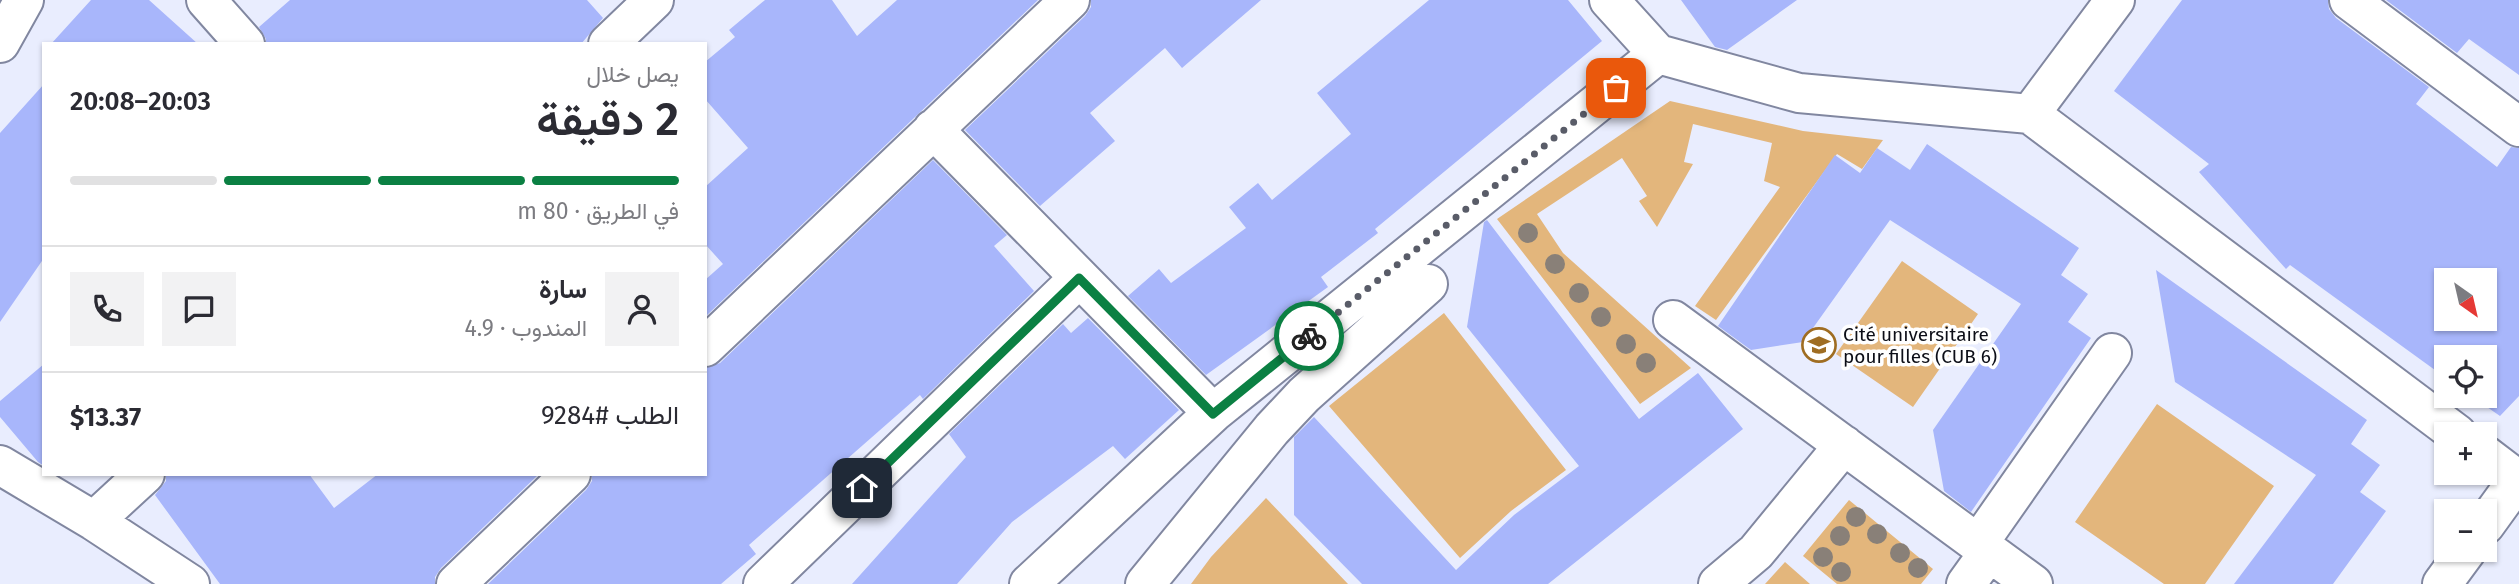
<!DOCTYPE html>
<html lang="ar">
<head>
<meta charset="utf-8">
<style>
  :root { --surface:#fff; --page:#f2f2f3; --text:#2b2b33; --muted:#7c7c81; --line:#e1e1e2; --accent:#0b8043 }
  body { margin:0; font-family:"Fira Sans",Vazirmatn,sans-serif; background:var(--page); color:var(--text); direction:rtl; height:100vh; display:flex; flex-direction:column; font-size:26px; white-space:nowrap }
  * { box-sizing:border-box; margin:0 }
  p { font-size:23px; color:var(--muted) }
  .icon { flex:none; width:38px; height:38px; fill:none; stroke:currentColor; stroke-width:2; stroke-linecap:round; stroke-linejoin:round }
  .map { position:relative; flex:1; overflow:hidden; direction:ltr }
  .details { position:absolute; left:42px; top:42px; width:665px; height:434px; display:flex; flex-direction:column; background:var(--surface); border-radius:0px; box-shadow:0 2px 5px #0004; direction:rtl }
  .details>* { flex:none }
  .needle { width:46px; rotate:146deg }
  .fabs { position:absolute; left:2434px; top:268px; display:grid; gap:14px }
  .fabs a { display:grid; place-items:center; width:63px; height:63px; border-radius:0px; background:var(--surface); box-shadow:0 2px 5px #0004; font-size:35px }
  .pin { position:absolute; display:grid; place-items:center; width:60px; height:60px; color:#fff; margin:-30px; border-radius:14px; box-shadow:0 4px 10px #0006 }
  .courier { position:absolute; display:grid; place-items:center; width:70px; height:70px; margin:-35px; border:5px solid #0b8043; border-radius:50%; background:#fff; color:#222; box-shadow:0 2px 9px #0007 }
  .overview em { font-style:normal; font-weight:600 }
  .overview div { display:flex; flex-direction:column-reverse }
  .overview { display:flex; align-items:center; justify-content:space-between; height:119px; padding:0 28px }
  h1 { font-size:46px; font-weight:600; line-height:52px }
  .bar { display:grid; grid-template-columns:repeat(4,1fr); gap:10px 7px; align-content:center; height:84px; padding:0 28px }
  .bar i { height:9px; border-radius:5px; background:var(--line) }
  .bar .selected { background:var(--accent) }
  .bar p { grid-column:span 4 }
  .line { display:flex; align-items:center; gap:18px; padding:0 28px; border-top:2px solid var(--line) }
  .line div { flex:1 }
  .round { display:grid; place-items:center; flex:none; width:74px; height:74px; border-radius:0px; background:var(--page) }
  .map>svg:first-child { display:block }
</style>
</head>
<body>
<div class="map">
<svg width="2519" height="584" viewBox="0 0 2519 584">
  <rect width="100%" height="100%" fill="#e9edfe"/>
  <!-- green -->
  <path fill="#e3b67c" d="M1670,101L1803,131L1883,140L1862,169L1837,154L1716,320L1695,306L1780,187L1764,181L1772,143L1693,124L1684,162L1693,164L1657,227L1639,201L1647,196L1622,158L1537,214L1563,253L1691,368L1640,404L1497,219Z
    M1902,261L1978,314L1913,407L1836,354Z
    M1444,313L1566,470L1511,511L1460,558L1329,406Z
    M2157,404L2274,486L2205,584H2164L2075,522Z
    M1266,498L1348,584H1191L1211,557Z
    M1849,500L1933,569L1921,584H1837L1803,556Z
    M1785,562L1810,584H1765Z"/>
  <!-- building -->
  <path fill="#a8b6fb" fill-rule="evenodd" d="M91,0H149L198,44H51Z
    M290,0H587L603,18L581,44H266V39L259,27Z
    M765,0H832L857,36L897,0H1038L705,317V280L723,264L705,244V187L748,148L705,99V62L735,37L729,30Z
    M1091,0H1261L1182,68L1165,48L1090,113L1115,141L1040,206L965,130L1085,16L1091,7Z
    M1429,0H1568L1602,41L1375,229L1378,233L1321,277L1328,287L1206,375L1128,296L1159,269L1171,283L1246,228L1229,207L1258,183L1272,200L1351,134L1317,93Z
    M1681,0H1797L1727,50L1715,47Z
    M2182,0H2328L2329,9L2336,18L2429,87L2416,104L2497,167L2511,147L2519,148V396L2500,416L2471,396H2485V357H2446V378L2290,265L2286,269L2199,172L2209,164L2114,91ZM2446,280H2485V318H2446Z
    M2386,0H2519V75L2469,39L2457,53Z
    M44,84V258L0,322V133Z
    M1927,144L2079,248L2061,275L2088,294L2068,322L2091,338L1971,512L1944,491L1933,430L2021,304L1890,220L1803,342L1751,350L1718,326L1835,155L1860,173L1877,148L1910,170Z
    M933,160L1007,235L994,246L1034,291L923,399L920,395L749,545L756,554L721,584H488L586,490L592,481V474H705V368L720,363Z
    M1487,220L1639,419L1698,373L1743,429L1548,584H1362L1294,515V437L1314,417L1456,570L1514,515L1579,466L1467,327L1484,222Z
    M2156,270L2367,420L2351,444L2380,465L2360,492L2386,511L2333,584H2234L2316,475L2175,382Z
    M1088,318L1179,410L1125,459L1113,446L1012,522L957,584H852L966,457L949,434L1063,324L1071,333Z
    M44,364V466L38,462L0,417V401Z
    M166,474H309L334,508L378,474H539L441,568L435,577V584H220L155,495L166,481Z"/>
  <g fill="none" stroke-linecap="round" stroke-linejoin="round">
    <!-- minor casing -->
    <g stroke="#8187a0" stroke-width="42">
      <path id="minor" d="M206,0L245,44
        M1609,0L1658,54L1799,93L2030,114L2457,434
        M2349,0L2519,127
        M0,43L24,0
        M608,44L654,0
        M2030,114L2115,0
        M933,129L1213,413
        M1673,320L2033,584
        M705,347L1070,0
        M2485,455L2519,481
        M0,465L94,521L190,584
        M94,521L145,474
        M2485,525L2519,478
        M1978,544L2112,353
        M456,584L571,474
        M763,584L1079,278
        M1029,584L1213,413L1658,54
        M1145,584L1272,429L1304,395L1428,284
        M1718,584L1756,552L1844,445
        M1966,584L1989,552
        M2442,584L2467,550"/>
    </g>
    <!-- minor -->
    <use href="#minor" stroke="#fff" stroke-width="38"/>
  </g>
  <!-- trees -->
  <g fill="#898078">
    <circle cx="1528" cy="233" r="10"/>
    <circle cx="1555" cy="264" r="10"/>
    <circle cx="1579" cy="293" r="10"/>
    <circle cx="1601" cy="317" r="10"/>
    <circle cx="1626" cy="344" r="10"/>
    <circle cx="1646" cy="363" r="10"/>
    <circle cx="1856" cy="517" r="10"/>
    <circle cx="1877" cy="534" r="10"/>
    <circle cx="1840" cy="536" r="10"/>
    <circle cx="1900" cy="553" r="10"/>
    <circle cx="1823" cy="557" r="10"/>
    <circle cx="1918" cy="568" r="10"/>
    <circle cx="1841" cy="572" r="10"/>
  </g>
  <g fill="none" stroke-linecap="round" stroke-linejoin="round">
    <!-- done -->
    <path stroke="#595c68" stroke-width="7" stroke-dasharray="0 12.6" d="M1309,336L1616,88"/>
    <!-- route -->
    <path stroke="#0b8043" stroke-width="9" d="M862,488L1079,278L1213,414L1309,336"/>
  </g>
  <!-- icons -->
  <defs>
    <g id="university-ring" transform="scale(1.75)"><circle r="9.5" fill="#fff" stroke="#9f6d22" stroke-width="1.5"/><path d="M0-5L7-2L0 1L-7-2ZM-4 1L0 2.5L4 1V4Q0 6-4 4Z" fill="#9f6d22"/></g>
  </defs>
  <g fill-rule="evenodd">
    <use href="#university-ring" x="1819" y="345"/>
  </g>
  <g text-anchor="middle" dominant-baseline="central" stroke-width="7" stroke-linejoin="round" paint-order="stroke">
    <!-- poi labels -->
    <g font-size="19" fill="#0c0e17" stroke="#fff" text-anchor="start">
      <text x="1843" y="334">Cité universitaire<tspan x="1843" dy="22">pour filles (CUB 6)</tspan></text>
    </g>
  </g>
</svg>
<div class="fabs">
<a><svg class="needle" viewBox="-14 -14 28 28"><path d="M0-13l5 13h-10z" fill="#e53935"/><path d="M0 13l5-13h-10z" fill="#7c7c81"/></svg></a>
<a><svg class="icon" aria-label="locate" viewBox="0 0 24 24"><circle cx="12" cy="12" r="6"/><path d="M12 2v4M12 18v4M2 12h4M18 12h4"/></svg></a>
<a>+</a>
<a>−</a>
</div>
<div class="pin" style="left:1616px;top:88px;background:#ea580c"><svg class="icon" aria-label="bag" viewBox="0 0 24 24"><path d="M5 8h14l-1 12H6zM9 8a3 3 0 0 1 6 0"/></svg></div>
<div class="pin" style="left:862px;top:488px;background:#1f2937"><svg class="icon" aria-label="home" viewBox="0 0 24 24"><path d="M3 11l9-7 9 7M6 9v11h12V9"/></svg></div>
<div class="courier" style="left:1309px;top:336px"><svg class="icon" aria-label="bike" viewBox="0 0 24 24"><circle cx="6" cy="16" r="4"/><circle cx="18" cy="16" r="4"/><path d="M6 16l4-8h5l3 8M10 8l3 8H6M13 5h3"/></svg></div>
<section class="details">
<div class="overview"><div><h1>2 دقيقة</h1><p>يصل خلال</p></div><em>20:03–20:08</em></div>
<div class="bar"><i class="selected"></i><i class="selected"></i><i class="selected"></i><i></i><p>في الطريق · 80 m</p></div>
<div class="line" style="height:126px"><a class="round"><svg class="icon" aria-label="person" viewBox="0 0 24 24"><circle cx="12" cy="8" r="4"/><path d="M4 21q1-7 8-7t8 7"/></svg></a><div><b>سارة</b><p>المندوب · 4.9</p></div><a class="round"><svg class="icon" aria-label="chat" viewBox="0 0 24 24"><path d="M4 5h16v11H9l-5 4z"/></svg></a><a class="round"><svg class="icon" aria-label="phone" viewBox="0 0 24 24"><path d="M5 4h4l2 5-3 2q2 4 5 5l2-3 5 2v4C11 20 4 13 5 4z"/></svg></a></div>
<div class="line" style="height:91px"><div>الطلب #9284</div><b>$13.37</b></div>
</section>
</div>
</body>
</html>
